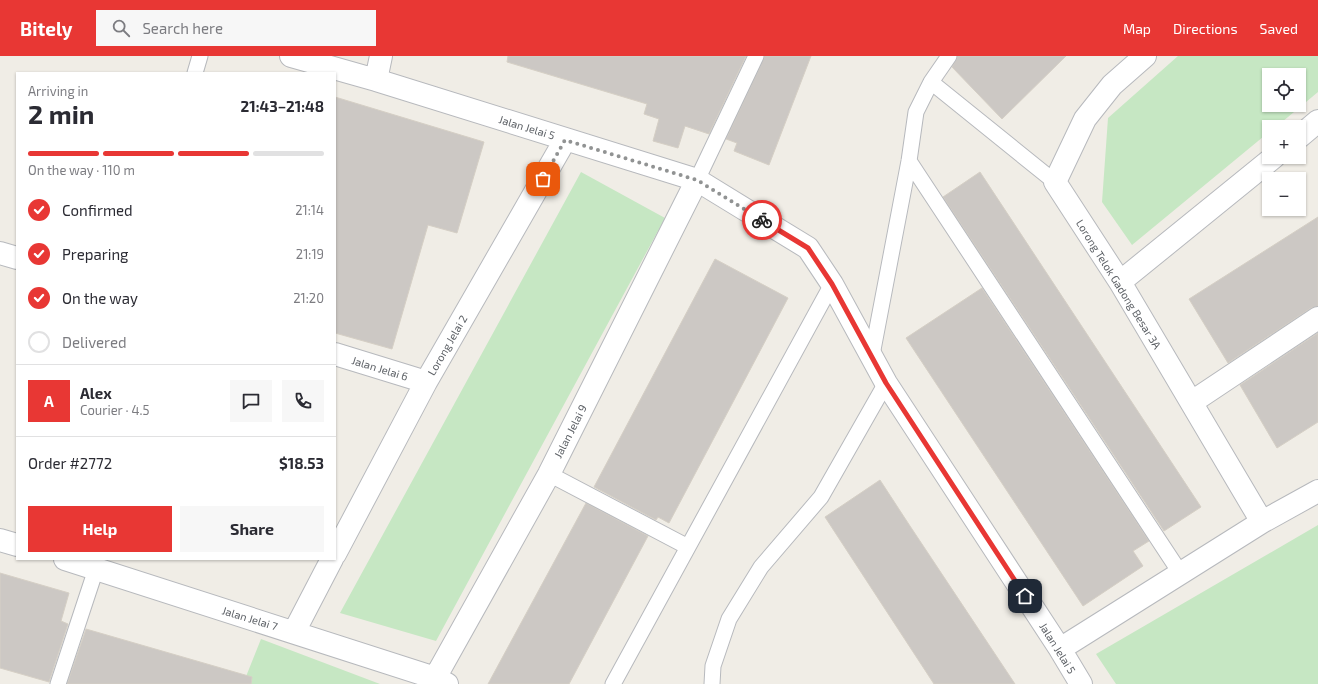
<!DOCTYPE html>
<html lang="en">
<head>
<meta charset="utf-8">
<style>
  :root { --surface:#fff; --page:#f7f7f7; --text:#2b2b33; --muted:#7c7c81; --line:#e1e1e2; --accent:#e83734 }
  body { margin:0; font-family:"Exo 2",sans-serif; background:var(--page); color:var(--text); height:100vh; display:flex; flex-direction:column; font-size:15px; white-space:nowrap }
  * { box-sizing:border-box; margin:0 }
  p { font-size:13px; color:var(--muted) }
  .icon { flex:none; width:22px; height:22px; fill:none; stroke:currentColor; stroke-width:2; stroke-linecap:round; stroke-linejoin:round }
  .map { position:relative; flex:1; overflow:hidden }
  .side { position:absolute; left:16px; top:16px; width:320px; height:488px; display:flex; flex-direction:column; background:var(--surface); border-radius:0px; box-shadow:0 1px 3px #0004 }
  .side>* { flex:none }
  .controls { position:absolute; left:1262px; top:12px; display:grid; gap:8px }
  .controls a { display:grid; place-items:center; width:44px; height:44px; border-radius:0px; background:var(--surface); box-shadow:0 1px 3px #0004; font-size:20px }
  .pin { position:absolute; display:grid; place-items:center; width:34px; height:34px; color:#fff; margin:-17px; border-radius:8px; box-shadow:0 2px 6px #0006 }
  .courier { position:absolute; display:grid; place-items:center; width:40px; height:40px; margin:-20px; border:3px solid #e83734; border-radius:50%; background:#fff; color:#222; box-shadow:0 1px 5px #0007 }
  .headline em { font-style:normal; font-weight:700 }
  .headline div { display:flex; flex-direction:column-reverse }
  .headline { display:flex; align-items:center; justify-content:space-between; height:68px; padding:0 12px }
  h1 { font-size:26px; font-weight:700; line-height:30px }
  .bar { display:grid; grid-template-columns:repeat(4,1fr); gap:6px 4px; align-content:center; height:48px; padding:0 12px }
  .bar i { height:5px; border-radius:3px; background:var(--line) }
  .bar .on { background:var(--accent) }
  .bar p { grid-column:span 4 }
  .line { display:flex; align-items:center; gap:10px; padding:0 12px; border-top:1px solid var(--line) }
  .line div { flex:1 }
  .round { display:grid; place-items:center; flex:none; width:42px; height:42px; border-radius:0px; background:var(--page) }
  ol { padding:0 12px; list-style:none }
  li { display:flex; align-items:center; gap:12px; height:44px }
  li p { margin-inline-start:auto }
  li .icon { padding:4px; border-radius:50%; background:var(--accent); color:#fff; stroke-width:4 }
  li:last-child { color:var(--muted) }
  li i { width:22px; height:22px; border:2px solid var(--line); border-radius:50% }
  .button { display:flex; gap:8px; margin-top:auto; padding:8px 12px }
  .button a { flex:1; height:46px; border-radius:0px; background:var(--accent); color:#fff; font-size:16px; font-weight:700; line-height:46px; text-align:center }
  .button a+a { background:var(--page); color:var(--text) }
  header { display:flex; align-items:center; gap:24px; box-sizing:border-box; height:56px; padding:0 20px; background:var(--accent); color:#fff }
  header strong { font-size:19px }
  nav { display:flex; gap:22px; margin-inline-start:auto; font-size:14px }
  .search { width:280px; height:36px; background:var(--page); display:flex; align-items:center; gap:10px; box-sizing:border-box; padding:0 14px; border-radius:0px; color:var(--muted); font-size:15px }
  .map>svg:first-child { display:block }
</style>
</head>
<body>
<header>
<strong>Bitely</strong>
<div class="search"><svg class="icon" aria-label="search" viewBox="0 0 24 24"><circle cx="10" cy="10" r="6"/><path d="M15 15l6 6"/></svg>Search here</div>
<nav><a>Map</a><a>Directions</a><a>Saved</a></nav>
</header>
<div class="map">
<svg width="1318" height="628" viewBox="0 0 1318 628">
  <rect width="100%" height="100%" fill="#f0ede6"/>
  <!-- green -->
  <path fill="#c6e7c3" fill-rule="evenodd" d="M1178,0H1318V36L1276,71H1269V76L1132,189L1102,146L1108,62ZM1269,19H1299V49H1269Z
    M581,116L665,162L436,585L340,557Z
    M1318,469V628H1116L1096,598Z
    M261,583L380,628H243Z"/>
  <!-- building -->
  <path fill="#ccc8c4" stroke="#d5cfc5" d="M508,0H746L709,78L685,70L678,92L653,85L659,63L644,58L647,48L507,6Z
    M765,0H811L769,109L734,95L737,87L726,83Z
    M958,0H1066L1002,63L952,11Z
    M335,41L484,86L457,177L428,169L392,293L335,277Z
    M980,116L1201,451L1164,475L943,141Z
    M1318,161V250L1311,252L1228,307L1189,243Z
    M715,203L788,242L669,467L658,461L656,464L594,431Z
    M982,232L1149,485L1133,495L1143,510L1083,550L906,282Z
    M1318,277V366L1277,392L1240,329Z
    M880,424L910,470L1015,628H934L885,553L825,461Z
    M586,447L648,480L569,628H488Z
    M0,517L69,537L61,565L68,568L49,626L0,612Z
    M86,573L252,621L251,628H67Z"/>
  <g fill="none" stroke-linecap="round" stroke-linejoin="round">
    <!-- lane casing -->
    <g stroke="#b7b9bd" stroke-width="17">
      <path id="lane" d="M195,17L200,0
        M931,26L1055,126
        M909,105L1181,518
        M697,124L756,0
        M872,299L909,105L916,56L931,26L949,0
        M549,418L688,491
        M58,628L96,513
        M613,628L832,228
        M712,628L713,610L729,563L761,511L821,441L886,327"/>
    </g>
    <!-- street casing -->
    <g stroke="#b7b9bd" stroke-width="24">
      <path id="street" d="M291,0L376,24L697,124L808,192L832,228L886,327L1060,593L1081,628
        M1145,0L1112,29L1085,63L1055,126L1120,226L1262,466
        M376,24L381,0
        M1299,81L1318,65
        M0,197L17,202
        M1120,226L1274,101
        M335,298L426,326
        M1192,346L1318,262
        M0,484L17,489
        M335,498L426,326L565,84
        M65,503L435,622L447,628
        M294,576L332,503
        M1060,593L1262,466L1318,435
        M435,622L549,418L697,124"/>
    </g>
    <!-- lane -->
    <use href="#lane" stroke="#fff" stroke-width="15"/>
    <!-- street -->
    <use href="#street" stroke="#fff" stroke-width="22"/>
  </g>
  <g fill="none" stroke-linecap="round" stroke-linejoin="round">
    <!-- done -->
    <path stroke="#919393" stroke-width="4" stroke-dasharray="0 7.2" d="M543,123L565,84L697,124L762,164"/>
    <!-- route -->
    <path stroke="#e83734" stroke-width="5" d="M762,164L808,192L832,228L886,327L1025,540"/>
  </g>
  <g text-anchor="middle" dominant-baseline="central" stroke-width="3.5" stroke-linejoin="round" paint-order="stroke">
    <!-- street labels -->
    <g font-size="11" fill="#5e6267" stroke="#fff">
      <text transform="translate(527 71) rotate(17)">Jalan Jelai 5</text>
      <text transform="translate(1119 228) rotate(58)">Lorong Telok Gadong Besar 3A</text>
      <text transform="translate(447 289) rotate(-60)">Lorong Jelai 2</text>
      <text transform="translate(380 312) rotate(17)">Jalan Jelai 6</text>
      <text transform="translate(570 375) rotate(-63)">Jalan Jelai 9</text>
      <text transform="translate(250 562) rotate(17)">Jalan Jelai 7</text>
      <text transform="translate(1058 592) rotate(58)">Jalan Jelai 5</text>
    </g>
  </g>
</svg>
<div class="controls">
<a><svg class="icon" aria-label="locate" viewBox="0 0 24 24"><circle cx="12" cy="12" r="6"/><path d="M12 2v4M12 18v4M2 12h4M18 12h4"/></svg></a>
<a>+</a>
<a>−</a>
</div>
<div class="pin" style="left:543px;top:123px;background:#ea580c"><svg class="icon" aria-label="bag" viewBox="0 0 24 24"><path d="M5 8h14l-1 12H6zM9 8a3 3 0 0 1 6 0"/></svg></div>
<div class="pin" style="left:1025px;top:540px;background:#1f2937"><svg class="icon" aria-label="home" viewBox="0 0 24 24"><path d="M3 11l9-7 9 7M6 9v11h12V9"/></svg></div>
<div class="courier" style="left:762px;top:164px"><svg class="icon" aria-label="bike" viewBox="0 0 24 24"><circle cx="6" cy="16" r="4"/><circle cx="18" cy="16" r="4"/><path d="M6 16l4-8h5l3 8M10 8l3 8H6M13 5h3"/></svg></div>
<section class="side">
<div class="headline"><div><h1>2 min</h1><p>Arriving in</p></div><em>21:43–21:48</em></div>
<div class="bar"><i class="on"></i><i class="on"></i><i class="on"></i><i></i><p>On the way · 110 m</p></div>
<ol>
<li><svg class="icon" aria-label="check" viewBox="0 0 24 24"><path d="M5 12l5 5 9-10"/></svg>Confirmed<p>21:14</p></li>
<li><svg class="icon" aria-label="check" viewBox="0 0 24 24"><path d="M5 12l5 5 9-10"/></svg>Preparing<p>21:19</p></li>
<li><svg class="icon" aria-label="check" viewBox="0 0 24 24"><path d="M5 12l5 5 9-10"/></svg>On the way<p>21:20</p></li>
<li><i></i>Delivered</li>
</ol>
<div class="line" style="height:72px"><b class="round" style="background:var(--accent);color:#fff">A</b><div><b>Alex</b><p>Courier · 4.5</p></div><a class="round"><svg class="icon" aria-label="chat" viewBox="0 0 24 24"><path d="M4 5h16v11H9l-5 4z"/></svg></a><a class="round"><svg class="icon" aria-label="phone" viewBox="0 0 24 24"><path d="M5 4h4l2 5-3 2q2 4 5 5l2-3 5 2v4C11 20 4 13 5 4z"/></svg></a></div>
<div class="line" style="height:52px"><div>Order #2772</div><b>$18.53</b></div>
<div class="button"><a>Help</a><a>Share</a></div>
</section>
</div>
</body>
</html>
